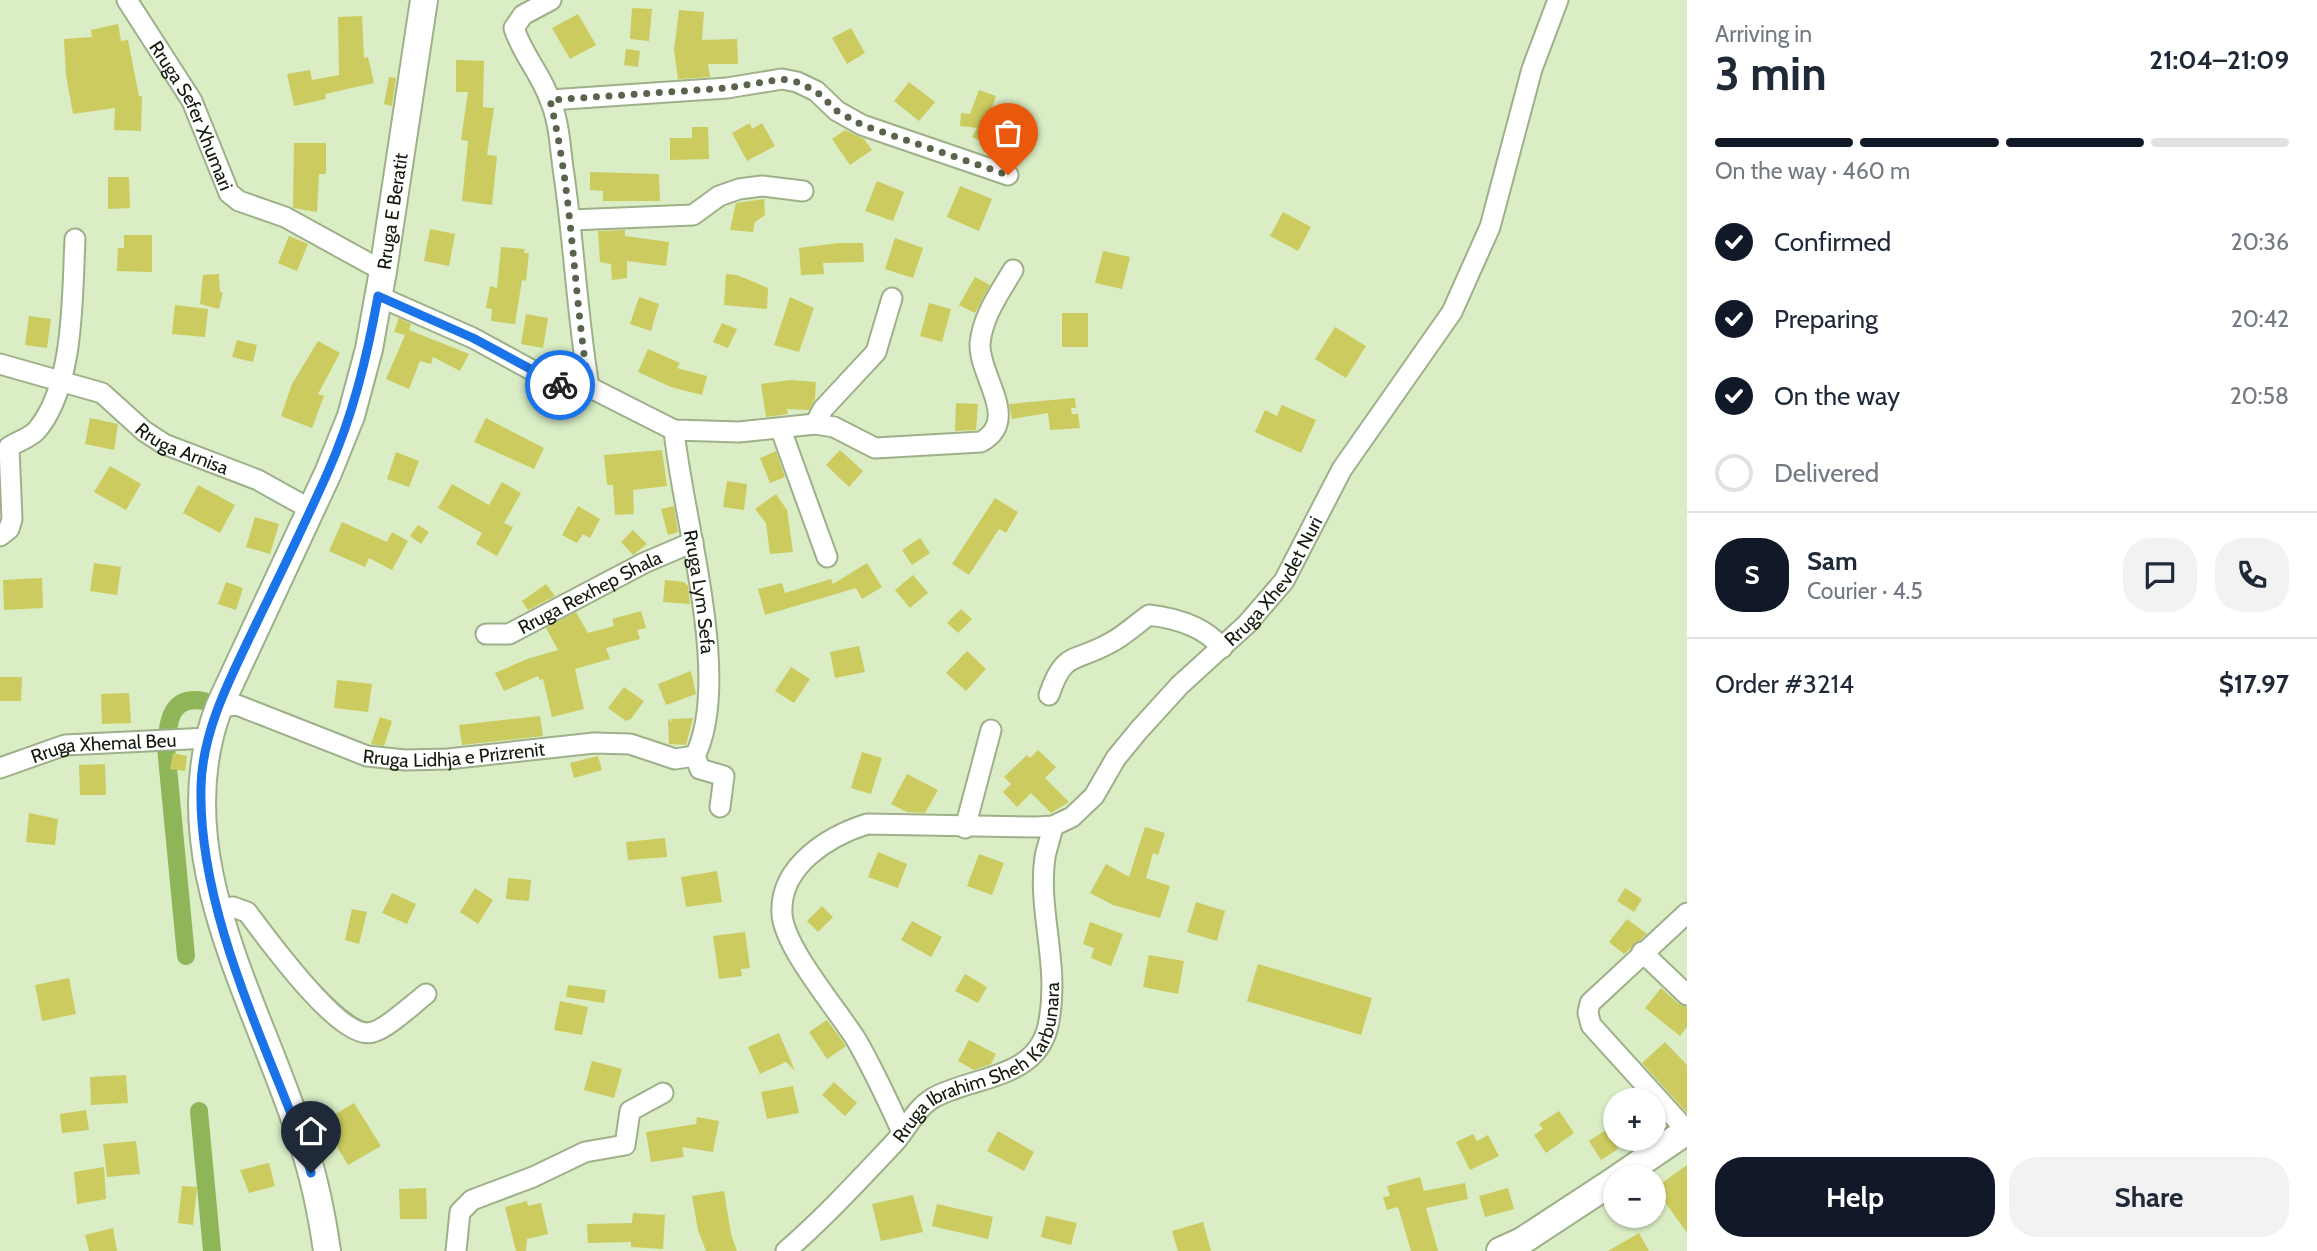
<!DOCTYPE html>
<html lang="en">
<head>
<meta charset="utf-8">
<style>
  :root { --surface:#fff; --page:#f2f2f3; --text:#1f2937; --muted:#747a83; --line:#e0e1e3; --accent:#111827 }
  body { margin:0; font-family:Cabin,sans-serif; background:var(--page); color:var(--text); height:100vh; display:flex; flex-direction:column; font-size:26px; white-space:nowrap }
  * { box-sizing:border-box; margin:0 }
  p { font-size:23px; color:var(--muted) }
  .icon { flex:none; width:38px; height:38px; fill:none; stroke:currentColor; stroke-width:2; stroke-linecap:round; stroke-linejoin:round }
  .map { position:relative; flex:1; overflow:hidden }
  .side { display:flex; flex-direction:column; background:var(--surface); width:630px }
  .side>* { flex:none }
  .fabs { position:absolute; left:1603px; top:1088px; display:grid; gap:14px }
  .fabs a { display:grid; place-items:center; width:63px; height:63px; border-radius:50%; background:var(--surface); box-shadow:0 2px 5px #0004; font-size:35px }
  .pin { position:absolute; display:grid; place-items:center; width:60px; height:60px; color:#fff; margin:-72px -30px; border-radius:50% 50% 50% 0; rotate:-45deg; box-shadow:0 0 7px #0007 }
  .pin .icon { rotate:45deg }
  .courier { position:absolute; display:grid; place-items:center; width:70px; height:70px; margin:-35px; border:5px solid #1a73e8; border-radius:50%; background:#fff; color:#222; box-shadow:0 2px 9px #0007 }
  .head em { font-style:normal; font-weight:700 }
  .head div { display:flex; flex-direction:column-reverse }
  .head { display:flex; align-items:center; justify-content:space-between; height:119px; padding:0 28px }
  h1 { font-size:46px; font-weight:700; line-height:52px }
  .bar { display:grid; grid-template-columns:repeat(4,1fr); gap:10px 7px; align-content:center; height:84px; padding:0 28px }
  .bar i { height:9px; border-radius:5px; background:var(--line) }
  .bar .selected { background:var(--accent) }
  .bar p { grid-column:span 4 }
  .line { display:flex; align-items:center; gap:18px; padding:0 28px; border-top:2px solid var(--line) }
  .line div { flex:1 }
  .round { display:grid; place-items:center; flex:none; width:74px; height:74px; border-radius:28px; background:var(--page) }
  ol { padding:0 28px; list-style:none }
  li { display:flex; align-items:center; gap:21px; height:77px }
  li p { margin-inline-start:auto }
  li .icon { padding:7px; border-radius:50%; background:var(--accent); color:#fff; stroke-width:4 }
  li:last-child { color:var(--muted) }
  li i { width:38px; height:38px; border:4px solid var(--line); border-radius:50% }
  .cta { display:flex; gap:14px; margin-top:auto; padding:14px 28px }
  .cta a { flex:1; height:80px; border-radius:28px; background:var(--accent); color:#fff; font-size:28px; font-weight:700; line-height:80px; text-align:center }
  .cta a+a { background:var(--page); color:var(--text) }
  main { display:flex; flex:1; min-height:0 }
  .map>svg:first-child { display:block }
</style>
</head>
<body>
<main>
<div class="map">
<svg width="1687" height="1251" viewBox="0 0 1687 1251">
  <rect width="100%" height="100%" fill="#daedc5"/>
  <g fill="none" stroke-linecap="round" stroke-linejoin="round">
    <!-- canal -->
    <path stroke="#8eb658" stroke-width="18" d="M186,956L166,747C168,720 171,695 204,701
      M199,1111L212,1251"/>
  </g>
  <!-- building -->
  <path fill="#cccb5f" d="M632,8L652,9L649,41L630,39Z
    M679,10L704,12L702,40L737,39L738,64H708L710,77L678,79L674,50Z
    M578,14L596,45L570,59L552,28Z
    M362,16L364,58L368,57L374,83L325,94L326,99L294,106L287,74L310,70L312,80L339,75L338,17Z
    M118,24L121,41L128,40L139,96H142L141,131L114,130L115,108L73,114L66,75L64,39L92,37L91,30Z
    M851,28L865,53L847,64L832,38Z
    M626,49L640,51L638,67L624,65Z
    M456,60L484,61L483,107L494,108L487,155L497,156L492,205L462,201L468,141L461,140L468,92H456Z
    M389,77L396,78L392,106L384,104Z
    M909,82L935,102L919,121L894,101Z
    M979,90L996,96L988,119L1008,129L998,149L972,137L977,128L960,126L961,113L970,114Z
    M750,123L752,129L762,123L775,146L747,161L732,133Z
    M692,127H708L709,159L670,160V138H692Z
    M845,130L864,139L872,150L850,165L832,139Z
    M294,143H326V174H319L317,212L293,208Z
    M590,172L659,174L660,201H603V191L590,190Z
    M108,177H129L130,208L108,209Z
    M877,181L904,192L893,221L865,211Z
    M960,186L992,199L979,231L947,217Z
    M764,199L765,215L755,222L753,232L730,230L736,203Z
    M1283,212L1311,227L1298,251L1270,236Z
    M430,229L455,234L449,266L424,261Z
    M625,230V236L669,242L666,266L627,261V278L612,280L611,264L600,262L598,231Z
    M124,235H152V272L117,271L118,248H124Z
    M289,236L308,244L297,271L278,263Z
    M895,238L923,248L913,278L885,269Z
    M838,243H863L864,262L823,263L824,274L801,275L799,248Z
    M501,247L525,249L524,253H529L526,281L522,280L515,324L491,321L492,309L486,308L490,286L497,288Z
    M1103,251L1130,257L1122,289L1095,283Z
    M219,274L220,292H223L219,309L200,304L203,275Z
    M726,274L737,275L768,288L767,309L724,305Z
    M975,277L990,285L975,313L959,305Z
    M639,297L659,304L651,331L630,324Z
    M790,297L814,308L799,352L774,345Z
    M929,303L951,309L942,342L920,336Z
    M175,305L208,309L205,337L172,334Z
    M1062,313H1088V347H1062Z
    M526,314L548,318L543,348L521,344Z
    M29,316L51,319L47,348L25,345Z
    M399,318L411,324L409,330L469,354L460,371L433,357L431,364L420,361L409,389L386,379L405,335L394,332Z
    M722,323L737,329L728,348L713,342Z
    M1335,327L1366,346L1346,378L1315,359Z
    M237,340L257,345L253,362L232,357Z
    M318,341L340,353L318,394L324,396L312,428L281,416L292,384Z
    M648,349L680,363L677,368L707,376L702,395L671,387L638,372Z
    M790,380L816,382L815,399L809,410L787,409L788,414L766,417L761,384Z
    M1075,398L1076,408H1071L1072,414H1078L1080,428L1050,430L1048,413L1012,419L1009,404Z
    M956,403L978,404L976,430L955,431Z
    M1282,405L1316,420L1301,453L1255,432L1265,410L1277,416Z
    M90,418L118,424L114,450L85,444Z
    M486,418L544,448L534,469L474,442Z
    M662,450L667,486L633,490L634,514L615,515L613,485H607L604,455Z
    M840,450L863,471L849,487L826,465Z
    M776,451L785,477L770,483L760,458Z
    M396,452L419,461L409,487L387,479Z
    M110,466L141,484L126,510L94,492Z
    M727,481L747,484L744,510L723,507Z
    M502,482L521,493L504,523L513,527L497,556L476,544L482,533L438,508L452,484L489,505Z
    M198,485L235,505L220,533L183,513Z
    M776,494L787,510L793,552L770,554L766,523L755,509Z
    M995,498L1018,512L1006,533L999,529L969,575L952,564Z
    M578,506L600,519L590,538L583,534L577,543L562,535Z
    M674,506L678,532L668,535L661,509Z
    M255,517L279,524L270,554L246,547Z
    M342,522L387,542L392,532L408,541L392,570L369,558L365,567L329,551Z
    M418,525L429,532L421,544L410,536Z
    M633,530L647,544L633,555L621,542Z
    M920,538L930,553L912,565L902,550Z
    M94,563L121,567L117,595L90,591Z
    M867,563L882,587L862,599L856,588L765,615L758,589L782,583L785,593L831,579L833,584Z
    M913,575L928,593L910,608L895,590Z
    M42,578L43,608L4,610L3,580Z
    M665,580L684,582L688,586L690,604L663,602Z
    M226,582L243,588L236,610L218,604Z
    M546,584L555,596L528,610L522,601Z
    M961,609L972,619L958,633L947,623Z
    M641,611L646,628L637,630L640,639L606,648L610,659L575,669L584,709L552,717L543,679L540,680L538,676L504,691L495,673L527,659L558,650L546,628L576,612L588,633L614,626L612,619Z
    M859,646L865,672L835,678L830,652Z
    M967,651L986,669L966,691L946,673Z
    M791,667L810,679L794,703L775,691Z
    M691,671L696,694L666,705L658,684Z
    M0,677H22L21,701H0Z
    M337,680L372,684L368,712L334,708Z
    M624,687L644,701L631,719L626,721L608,708Z
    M129,693L131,723L102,724L101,694Z
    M540,716L543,736L462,745L459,725Z
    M380,717L392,721L384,746L371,744Z
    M693,718L686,745L669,744L668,719L672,722L671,719Z
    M1038,750L1056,767L1045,778L1069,802L1051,813L1031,793L1017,807L1003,792L1011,784L1004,777L1027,755L1030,758Z
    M862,752L882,758L871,794L851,788Z
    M173,753L187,756L185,771L170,769Z
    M598,756L602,770L574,778L570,763Z
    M105,764L106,795H80L79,765Z
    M907,774L938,790L925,813L907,812L891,804Z
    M29,813L58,819L55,845L26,842Z
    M1145,827L1165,833L1158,855L1153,853L1146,878L1170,886L1160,918L1113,905L1090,893L1106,864L1129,877Z
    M665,838L667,857L628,860L626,842Z
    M878,852L907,864L898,888L868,877Z
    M979,854L1004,863L992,895L967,886Z
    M717,871L722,902L686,907L681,877Z
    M508,878L531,880L529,901L506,899Z
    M475,888L493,900L478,924L460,912Z
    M1625,888L1642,899L1634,912L1617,901Z
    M392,893L416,904L407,924L382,913Z
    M1196,902L1225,911L1217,941L1187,932Z
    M822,906L833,917L818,932L807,921Z
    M352,909L367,912L359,944L345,940Z
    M1627,919L1647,934L1624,954L1609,942Z
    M912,921L942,937L931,957L901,940Z
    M1090,922L1123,934L1111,966L1091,958L1094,948L1083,944Z
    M745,932L750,968L741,969L742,976L719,979L713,936Z
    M1149,955L1184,961L1178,994L1143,987Z
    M1258,964L1372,998L1361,1035L1247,1001Z
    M965,974L987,987L978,1003L955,991Z
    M69,978L76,1014L42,1021L35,985Z
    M568,985L606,990L604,1003L566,997Z
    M1661,988L1679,1004L1687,1007V1027L1680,1036L1645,1008Z
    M560,1001L588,1007L582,1035L554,1030Z
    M827,1020L846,1046L827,1059L809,1032Z
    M779,1033L795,1071L786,1062L760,1074L748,1047Z
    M969,1040L996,1054L991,1064L974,1070L958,1061Z
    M1665,1042L1687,1065V1113L1642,1063Z
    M592,1061L622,1069L614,1098L584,1090Z
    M126,1075L128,1103L91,1105L90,1077Z
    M834,1082L857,1103L845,1116L822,1095Z
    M793,1086L799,1113L767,1119L761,1092Z
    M354,1103L381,1146L348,1165L322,1122Z
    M86,1110L89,1130L62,1133L60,1114Z
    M1559,1111L1574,1133L1546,1153L1534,1135L1543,1129L1539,1124Z
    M697,1117L719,1121L713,1152L682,1147L684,1157L651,1162L646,1132L696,1124Z
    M1606,1130L1618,1149L1601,1160L1589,1141Z
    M998,1131L1034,1152L1024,1171L987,1151Z
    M1473,1134L1477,1141L1488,1135L1499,1156L1470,1170L1456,1142Z
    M136,1141L140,1174L107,1177L103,1144Z
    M269,1163L275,1186L249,1193L240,1170Z
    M1687,1165V1233L1655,1188Z
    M104,1167L106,1199L77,1204L74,1172Z
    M1420,1177L1424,1191L1465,1183L1468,1199L1426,1208L1438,1251H1411L1398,1207L1387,1210L1383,1197L1390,1196L1387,1186Z
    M182,1186L197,1187L193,1225L178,1223Z
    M426,1188L427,1219H400L399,1189Z
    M1508,1188L1514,1209L1485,1217L1479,1196Z
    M724,1191L731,1234L737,1251H706L698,1230L692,1196Z
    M913,1195L923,1232L881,1241L872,1204Z
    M527,1201L528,1206L541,1203L548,1234L527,1239L526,1251H516L505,1207Z
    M937,1204L993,1217L988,1239L932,1226Z
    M633,1213L665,1215L663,1249L631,1247V1242L588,1243L587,1224L632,1223Z
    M1046,1216L1077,1223L1071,1245L1041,1237Z
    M1203,1222L1211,1251H1178L1172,1231Z
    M113,1228L117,1251H89L85,1235Z
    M1639,1233L1649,1251H1608Z"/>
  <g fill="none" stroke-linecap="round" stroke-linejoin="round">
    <!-- minor casing -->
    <g stroke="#9eb089" stroke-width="23">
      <g id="minor">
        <path id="s1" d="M127,0L192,101L229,193L239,201L285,217L383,271"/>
        <path d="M551,0L523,15L514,28C522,54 541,74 550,100C559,121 560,146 563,168C574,241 577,315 589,387"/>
        <path d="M550,100L727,88L782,79L797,82L816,91L837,111L862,125L1008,175"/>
        <path d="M571,220L693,215L719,196L739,189L762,186L803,191"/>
        <path d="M378,296L473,338L559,385L589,387L674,430L739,432L815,424L834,427L875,448L981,442C1021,420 979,377 980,344C982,317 1000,292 1013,270"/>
        <path id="s2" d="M0,364L102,393L144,431L164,444L258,480L310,509"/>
        <path d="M815,424L823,409L876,352L892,298"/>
        <path id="s3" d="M674,430C682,516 733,679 695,756"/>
        <path d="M781,430L827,557"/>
        <path d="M0,536L9,529L12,519L9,447C18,441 30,438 37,430C75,385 72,295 75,239"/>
        <path id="s4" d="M486,634H509L644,563L693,542"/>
        <path d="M1049,695C1064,651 1073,663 1108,644C1123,637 1136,624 1149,615C1175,618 1205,627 1222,648"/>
        <path id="s5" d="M219,707L237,705L367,756L405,760L448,759L594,743L630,744L675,759L695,756"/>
        <path d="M695,756L700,769L724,776L720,807"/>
        <path id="s6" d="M0,768L65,745L209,738"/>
        <path d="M965,828L991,730"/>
        <path d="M218,909L233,907L247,912C265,935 341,1043 373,1032C388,1028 413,1004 426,994"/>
        <path d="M1687,913L1590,1003L1588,1013L1591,1025L1687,1131"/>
        <path d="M1642,952L1687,995"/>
        <path id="s7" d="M902,1132C888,1101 874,1071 857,1041C838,1010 784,948 782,914C779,866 829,836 867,824L1036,827L1053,826L1072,817L1094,796L1116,758L1139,730L1180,685L1247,624L1284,581L1342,469L1452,312L1490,227L1532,69L1558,0"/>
        <path d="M456,1251L460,1212L472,1200L533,1177L585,1152L625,1145L630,1111L663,1093"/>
        <path id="s8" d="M786,1251C825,1217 860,1179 895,1142C908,1127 915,1109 933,1098C972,1076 1036,1080 1048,1026C1061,966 1037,912 1045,857C1047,847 1051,836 1053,826"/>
      </g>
    </g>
    <!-- secondary casing -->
    <g stroke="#9eb089" stroke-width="30">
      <g id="secondary">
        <path d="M1618,1178L1687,1131"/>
        <path id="s9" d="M327,1251C322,1216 315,1181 304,1147C262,1008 162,857 219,707L328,473L351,416L369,349L383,271L424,0"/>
        <path d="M1500,1251L1522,1241L1615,1180"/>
      </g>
    </g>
    <!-- minor -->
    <use href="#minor" stroke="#fff" stroke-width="19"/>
    <!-- secondary -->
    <use href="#secondary" stroke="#fff" stroke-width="26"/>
  </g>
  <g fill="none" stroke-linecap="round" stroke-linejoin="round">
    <!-- done -->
    <path stroke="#59644d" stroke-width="7" stroke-dasharray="0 12.6" d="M560,385L589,387C573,292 573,194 550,100L727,88L782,79L797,82L816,91L837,111L862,125L1008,175"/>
    <!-- route -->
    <path stroke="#1a73e8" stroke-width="9" d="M311,1173L304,1147C262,1036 198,907 201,787C202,729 233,673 257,622C281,573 305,523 327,474C353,416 367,357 378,296L473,338L560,385"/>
  </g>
  <g text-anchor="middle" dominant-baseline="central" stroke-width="5" stroke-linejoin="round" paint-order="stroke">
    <!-- street labels -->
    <g font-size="19" fill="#141a0c" stroke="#fff">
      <text stroke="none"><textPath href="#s1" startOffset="133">Rruga Sefer Xhumari</textPath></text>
      <text stroke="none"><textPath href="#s9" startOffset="1094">Rruga E Beratit</textPath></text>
      <text stroke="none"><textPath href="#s2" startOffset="205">Rruga Arnisa</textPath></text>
      <text stroke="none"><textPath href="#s7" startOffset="903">Rruga Xhevdet Nuri</textPath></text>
      <text stroke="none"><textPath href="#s4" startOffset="114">Rruga Rexhep Shala</textPath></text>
      <text stroke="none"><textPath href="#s3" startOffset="164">Rruga Lym Sefa</textPath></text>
      <text stroke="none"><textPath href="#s6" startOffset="107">Rruga Xhemal Beu</textPath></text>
      <text stroke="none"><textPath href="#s5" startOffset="245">Rruga Lidhja e Prizrenit</textPath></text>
      <text stroke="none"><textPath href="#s8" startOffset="278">Rruga Ibrahim Sheh Karbunara</textPath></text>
    </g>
  </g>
</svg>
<div class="fabs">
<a>+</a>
<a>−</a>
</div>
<div class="pin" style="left:1008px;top:175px;background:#ea580c"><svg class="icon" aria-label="bag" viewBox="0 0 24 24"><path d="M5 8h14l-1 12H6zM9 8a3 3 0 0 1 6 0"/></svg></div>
<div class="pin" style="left:311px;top:1173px;background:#1f2937"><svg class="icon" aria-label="home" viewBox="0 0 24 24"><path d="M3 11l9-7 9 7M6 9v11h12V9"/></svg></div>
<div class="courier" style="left:560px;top:385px"><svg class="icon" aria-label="bike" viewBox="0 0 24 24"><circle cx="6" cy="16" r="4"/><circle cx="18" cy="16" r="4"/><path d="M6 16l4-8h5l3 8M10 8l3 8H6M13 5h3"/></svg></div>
</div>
<section class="side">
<div class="head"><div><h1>3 min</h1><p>Arriving in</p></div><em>21:04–21:09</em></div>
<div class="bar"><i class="selected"></i><i class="selected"></i><i class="selected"></i><i></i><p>On the way · 460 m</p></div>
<ol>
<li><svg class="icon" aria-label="check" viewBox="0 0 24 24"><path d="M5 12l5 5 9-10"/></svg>Confirmed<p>20:36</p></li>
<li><svg class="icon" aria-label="check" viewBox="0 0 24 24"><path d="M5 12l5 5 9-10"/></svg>Preparing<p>20:42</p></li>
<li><svg class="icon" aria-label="check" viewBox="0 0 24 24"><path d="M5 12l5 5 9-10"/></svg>On the way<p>20:58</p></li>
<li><i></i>Delivered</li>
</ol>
<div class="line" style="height:126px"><b class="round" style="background:var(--accent);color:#fff">S</b><div><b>Sam</b><p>Courier · 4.5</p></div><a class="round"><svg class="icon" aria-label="chat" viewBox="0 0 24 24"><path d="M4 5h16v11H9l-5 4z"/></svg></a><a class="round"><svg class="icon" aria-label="phone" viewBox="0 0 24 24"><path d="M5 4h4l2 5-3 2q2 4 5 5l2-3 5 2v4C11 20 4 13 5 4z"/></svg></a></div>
<div class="line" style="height:91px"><div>Order #3214</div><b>$17.97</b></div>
<div class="cta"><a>Help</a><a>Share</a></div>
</section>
</main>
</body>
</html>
